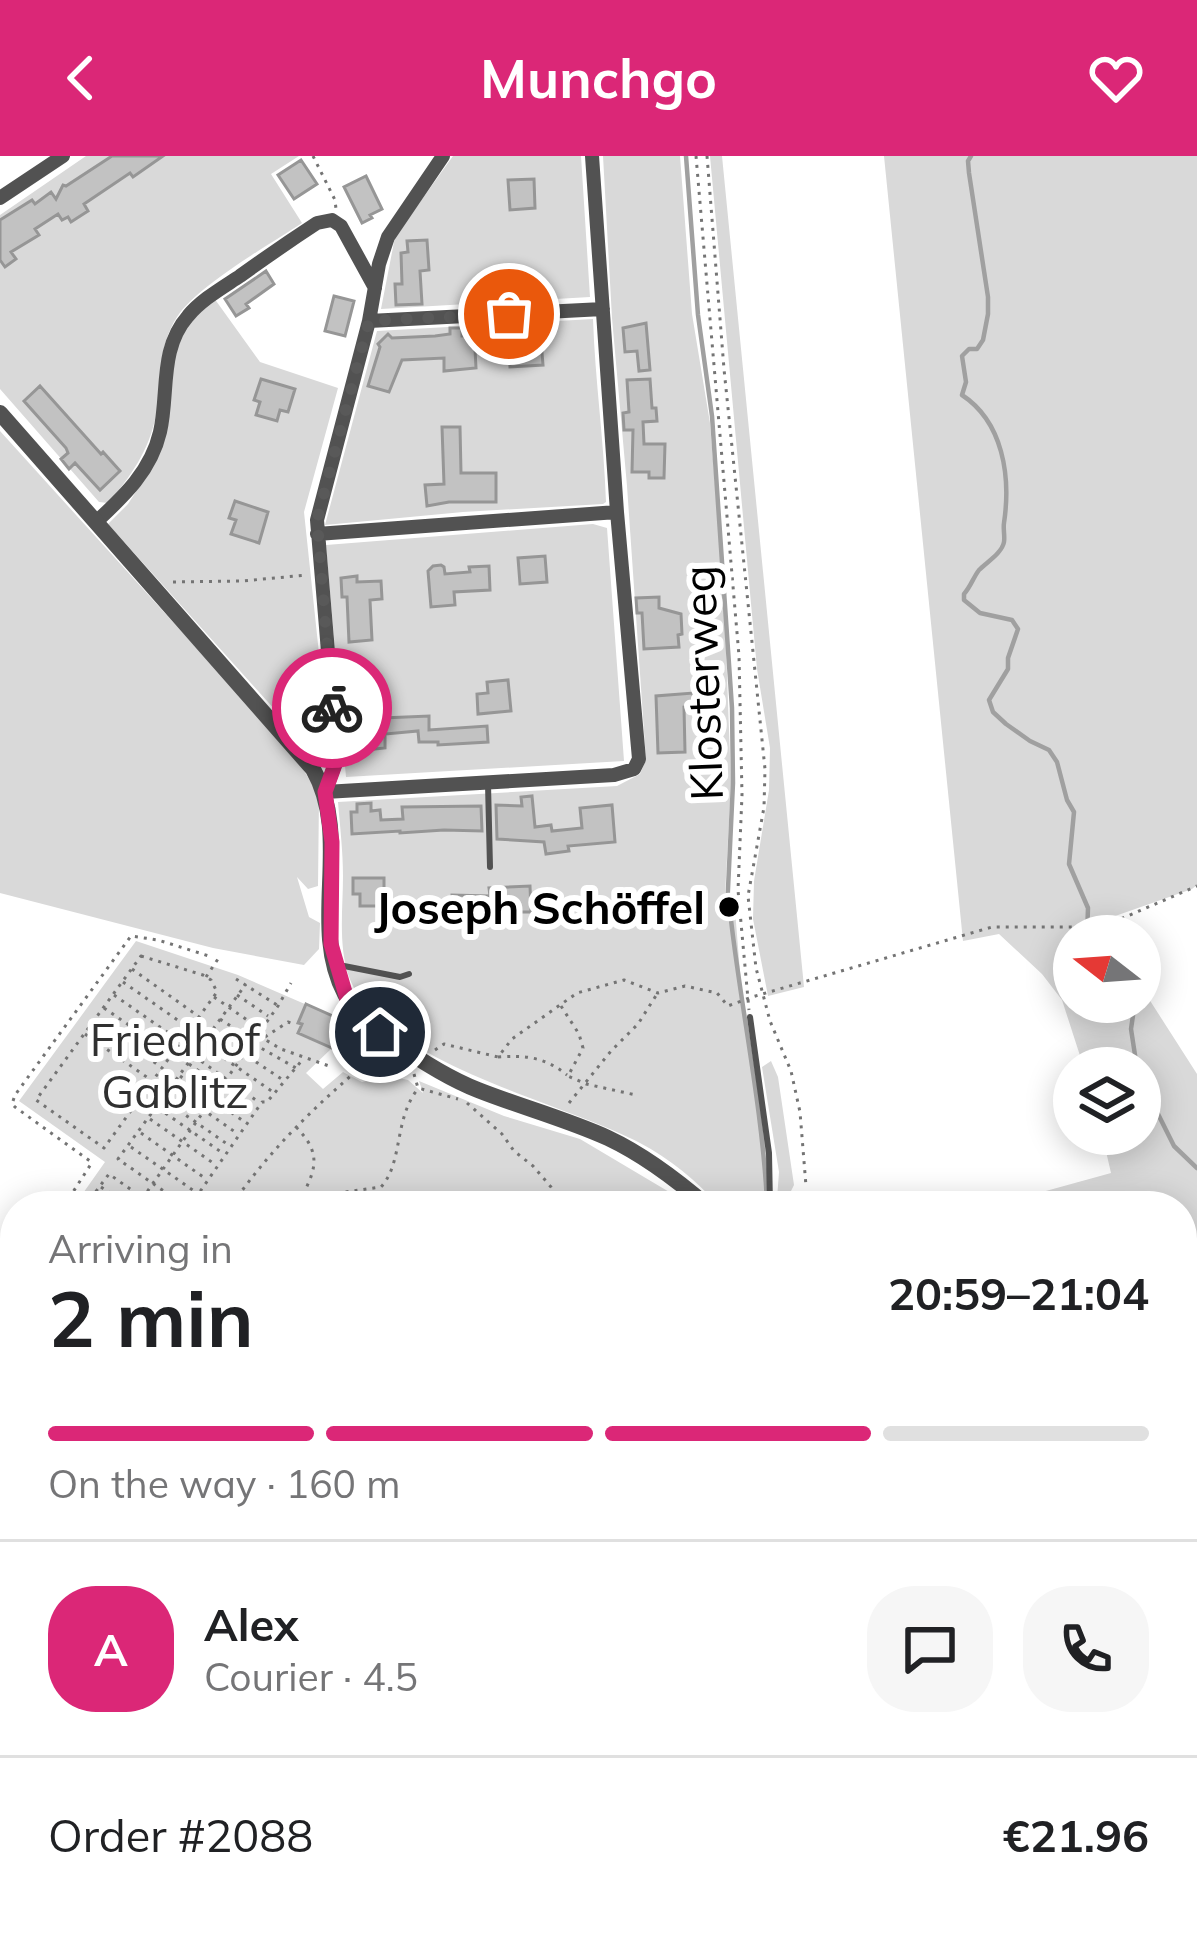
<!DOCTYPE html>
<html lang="en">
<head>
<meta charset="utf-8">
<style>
  :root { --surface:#fff; --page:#f6f6f6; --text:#202124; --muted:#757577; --line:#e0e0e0; --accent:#db2777 }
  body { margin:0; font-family:Mulish,sans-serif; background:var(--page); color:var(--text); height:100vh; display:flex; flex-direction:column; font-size:45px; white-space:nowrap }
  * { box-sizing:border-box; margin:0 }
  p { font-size:39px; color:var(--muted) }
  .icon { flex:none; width:66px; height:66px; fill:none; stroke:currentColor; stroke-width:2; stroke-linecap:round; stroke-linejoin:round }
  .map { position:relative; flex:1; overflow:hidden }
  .side { position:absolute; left:0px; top:1035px; width:1197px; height:744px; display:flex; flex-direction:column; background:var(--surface); border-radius:48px 48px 0 0; box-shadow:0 6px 30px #0003 }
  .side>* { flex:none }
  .needle { width:78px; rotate:287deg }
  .fabs { position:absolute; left:1053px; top:759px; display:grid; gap:24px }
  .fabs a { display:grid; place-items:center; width:108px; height:108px; border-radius:50%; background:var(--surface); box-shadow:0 6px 30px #0003; font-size:60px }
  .pin { position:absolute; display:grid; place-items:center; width:102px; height:102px; color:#fff; margin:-51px; border:6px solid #fff; border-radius:50%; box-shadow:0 3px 12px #0007 }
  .courier { position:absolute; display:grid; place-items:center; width:120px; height:120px; margin:-60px; border:9px solid #db2777; border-radius:50%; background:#fff; color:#222; box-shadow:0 3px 15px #0007 }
  .summary em { font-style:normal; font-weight:700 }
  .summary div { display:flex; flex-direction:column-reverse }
  .summary { display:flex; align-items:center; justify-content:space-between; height:204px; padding:0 48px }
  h1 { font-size:78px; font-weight:700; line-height:90px }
  .bar { display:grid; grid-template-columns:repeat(4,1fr); gap:18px 12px; align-content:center; height:144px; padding:0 48px }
  .bar i { height:15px; border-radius:9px; background:var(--line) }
  .bar .selected { background:var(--accent) }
  .bar p { grid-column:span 4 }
  .line { display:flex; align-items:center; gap:30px; padding:0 48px; border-top:3px solid var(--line) }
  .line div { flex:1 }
  .round { display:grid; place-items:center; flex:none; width:126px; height:126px; border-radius:48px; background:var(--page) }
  header { display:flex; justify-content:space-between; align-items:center; height:156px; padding:0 48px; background:var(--accent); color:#fff; font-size:54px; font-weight:700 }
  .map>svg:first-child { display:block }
</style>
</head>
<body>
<header><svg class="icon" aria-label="back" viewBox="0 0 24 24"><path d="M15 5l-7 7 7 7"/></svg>Munchgo<svg class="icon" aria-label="heart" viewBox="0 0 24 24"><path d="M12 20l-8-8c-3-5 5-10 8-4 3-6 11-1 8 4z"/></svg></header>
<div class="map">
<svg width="1197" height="1779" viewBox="0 0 1197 1779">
  <rect width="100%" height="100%" fill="#fff"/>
  <!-- green -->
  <path fill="#d9d9d9" d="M86,0H299L271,18L302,67C269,89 198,129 177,161C157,192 162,224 156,259C149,295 131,320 108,347L99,346L0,233V59Z
    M453,0H581L590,141L381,153L395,81Z
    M603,0H680L692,158L710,267L724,439L731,627L725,739L734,742C738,789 741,836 747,883C754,929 777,1007 762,1050H719C697,1025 669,1002 640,987C563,946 381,907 349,821C338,789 343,753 343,720C343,695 340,671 338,646L617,630L640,618L646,604L627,330L612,162Z
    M710,0H722L804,831L768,840L753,763L754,725L769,634L770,592L757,513Z
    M884,0H1197V729L1192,733L1101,765L1109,780H1074V846H1140V829L1197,918V1164L1182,1167V1050H992L1111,1017L1102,978H1140V912H1084L1062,844L1042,818L999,778L963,785Z
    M214,142L260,206L338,232L304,356L322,526L324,604H320L108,368L128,348L150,314L173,204L184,173Z
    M593,163C595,224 604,285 606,346L603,348L463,356L325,369L377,175Z
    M0,275L298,604L319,641L318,730L308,733L297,721L309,761L320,767L319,793L304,809L213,792L0,737Z
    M593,368L607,372L624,605L346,621L326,389Z
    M136,785L238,819L344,865L332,892L306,917L323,933L343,916L362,926L390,920L408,924L423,937L419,925L504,960L580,983L681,1043L688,1050H74L105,1006L19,945Z
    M771,905L778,921L794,1029L787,1043H777L779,1016L762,911Z
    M15,1133V1270L0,1259V1154Z
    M15,1396V1764H404L395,1779H0V1423Z
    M1197,1420V1572L1182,1586V1423Z
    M432,1764H862L865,1779H423Z
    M1061,1764H1165L1163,1779H1036Z"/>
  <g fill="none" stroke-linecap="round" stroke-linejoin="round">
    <!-- stream -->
    <path stroke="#a0a0a0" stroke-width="4.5" d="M686,0L698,159L712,260L732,552L733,627L727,754L731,764C742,858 762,951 767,1045
      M971,0L968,5L969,17L988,141V158L983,184L977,193H969L962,200L966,226L962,239C1003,266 1011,320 1004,367C1003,373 1005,380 1004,386C1002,397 987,406 979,414C973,422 971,430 964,438V444L980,457L1012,464L1018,473L1008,502V513L989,544L993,556L1006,568L1030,585L1049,594L1057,606L1067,644L1074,656L1069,708L1088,752L1087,780
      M1135,846L1131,873L1137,912
      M1140,922L1174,990L1197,1012
      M1182,1615L1197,1604
      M1182,1647L1191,1655L1182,1709
      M1177,1779L1178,1764"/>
  </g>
  <!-- building -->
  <path fill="#c2c2c2" stroke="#969696" stroke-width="3" d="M112,0H163L133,21L130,17L84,48L88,55L71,66L68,61L62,64L58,58L35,73L39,79L11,96L16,103L5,111L0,104V64L32,44L35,48L51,36L56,43L63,29L66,30Z
    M301,4L317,28L294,43L278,19Z
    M366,20L382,53L370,59L372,62L362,67L344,31Z
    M534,23L535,52L510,54L508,24Z
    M427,84L429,114L420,115L422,148L396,149L395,128H402L401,97L408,96L407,85Z
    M266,115L274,128L246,148L249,152L236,160L225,143Z
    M334,140L354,145L345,180L325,175Z
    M646,167L650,214L639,215L637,195L625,196L623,172Z
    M450,172H462V180H471V190L475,193L476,212L444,215V202L402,204L389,236L368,230L380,191L378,188L388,178L392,182L435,180L450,178Z
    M540,172L543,209L510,211L508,174Z
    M261,223L295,233L288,256L280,254L277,265L256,259L260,246L254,244Z
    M650,223L652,252H656L657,265L643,266L644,288H665L664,322H649V316H632L633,274H624L623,257L629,256L627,224Z
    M40,230L101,298L103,296L120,315L100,334L75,307L69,313L61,303L68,297L66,292L24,245Z
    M442,271H460L461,317H496V346H449L427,350L425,329L444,328Z
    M235,345L268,356L259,387L231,378L236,364L229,362Z
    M545,400L547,426L520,428L518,402Z
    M441,409L444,411L445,418L470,416L469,411L489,410L490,434L454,436L455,449L431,451L428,415L433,410Z
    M357,420V426L381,425L382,443L370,444L372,484L349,486L347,441H342L341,422Z
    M659,441V452L681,458L682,478L678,479L679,491L644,493L642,457H637L636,442Z
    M508,524L511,555L478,558L477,538L488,537L487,526Z
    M693,537L694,550L684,551L685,596L658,597L656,540Z
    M429,560V574L487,570L488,586L438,589V586H419L418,575L385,578V592L355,595L353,575H362V570L383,566V562Z
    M532,640L535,671L551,669L552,675L582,672L580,652L612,649L615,686L568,690L569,695L546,698L544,686L497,683L496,649L522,650L521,641Z
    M371,647V655L380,654L381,664L403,663L402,651L481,650L482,675L444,674L400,677V675L352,678L351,656H357V648Z
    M353,722H384V750H360V738H353Z
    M530,730L531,756H519V767H504L503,758L469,757L468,770H451L452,739L490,740L489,732Z
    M306,848L344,865L332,892L298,877L302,868L298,867Z"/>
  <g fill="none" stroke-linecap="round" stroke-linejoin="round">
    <!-- path -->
    <path stroke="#747474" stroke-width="3" stroke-dasharray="3 6" stroke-linecap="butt" d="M313,0L335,44L336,53
      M696,0L739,500L742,639L738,734L749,854
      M707,0L724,213L765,613L764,651L748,740L756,812L770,865L791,915L800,956L806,1030
      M173,426L242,425L307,419
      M141,800L203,819L211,824L217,836L104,992L36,944Z
      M132,813L198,860
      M206,821L218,803
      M236,823L277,849
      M123,826L189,872
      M114,839L180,885
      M237,839L268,860
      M214,841L260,873
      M561,850L579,878L583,892L568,920L586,928L636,939
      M104,852L171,898
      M220,863L252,884
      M95,864L161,911
      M211,876L283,924
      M85,878L151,924
      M259,880L281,893L329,910
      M265,881L288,866L293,868
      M202,887L273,936
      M254,888L296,912
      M435,894L444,888L498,901L512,883L577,837L624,824L658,837L685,830L717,837L728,850L752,841L992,771H1092L1116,765L1197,730
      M194,900L260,947
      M498,901C525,899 545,901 567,919
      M189,908L255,954
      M414,918L418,932L458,943
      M180,920L246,967
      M172,932L238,978
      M164,944L230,990
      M467,947L502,978L514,995L533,1010L551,1031L563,1050
      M569,947L611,895L638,868L657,838
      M158,952L224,998
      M150,963L216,1009
      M296,971C325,1000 314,1017 297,1050
      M141,977L206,1023
      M131,991L197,1037
      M101,1031L129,1050
      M92,1041L105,1050
      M301,1042L381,1031C403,1007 394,964 417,934
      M64,1050L91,1008L90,1005L15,951L12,948L15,939L131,780L158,784L209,800
      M85,1050L109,1018L154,1050
      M137,1050L278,850L291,827
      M185,1050L118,1003L246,828
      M190,1050L262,946H267L304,902
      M247,1050L241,1036C276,988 317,949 362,910
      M0,1141L15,1120
      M9,1231L15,1223
      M0,1285L15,1294
      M0,1526L15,1491
      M399,1764L403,1779
      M684,1764L692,1769L689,1779
      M943,1764L948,1779
      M38,1779L46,1764
      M364,1779L371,1764
      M407,1779L416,1764
      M755,1779L762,1764"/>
    <!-- service -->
    <path stroke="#525252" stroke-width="6" d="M488,628L490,711
      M339,809L400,821L409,818
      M750,861L769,997L770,1050
      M780,1050L807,1042"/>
    <!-- minor -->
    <path stroke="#525252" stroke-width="14" d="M443,0L388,81L379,108L369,165L317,364L337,603L325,636L614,619L634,613L639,603L617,356L592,0
      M0,42L63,0
      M369,165L603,153
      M96,366C124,340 151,315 160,276C169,237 159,193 188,160C201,144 222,132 240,120C265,102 291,84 317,67L332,64L341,70L375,132
      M317,378L617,356"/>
    <!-- tertiary -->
    <path stroke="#525252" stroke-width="16" d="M0,257L313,613C353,683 308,768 345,838C355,857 373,871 391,884C418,903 447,922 478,934C521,951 566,963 608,982C644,999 677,1024 707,1050
      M869,1764L872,1779"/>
  </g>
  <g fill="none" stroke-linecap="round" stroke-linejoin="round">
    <!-- done -->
    <path stroke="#595959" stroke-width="12" stroke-dasharray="0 21.6" d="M332,552L317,364L369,165L509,158"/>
    <!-- route -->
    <path stroke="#db2777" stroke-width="15" d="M332,552L337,603L325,636L332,686L331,788L347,843L380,876"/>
  </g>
  <!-- markers -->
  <circle fill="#000" stroke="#fff" stroke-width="4.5" cx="729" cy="751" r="12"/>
  <g text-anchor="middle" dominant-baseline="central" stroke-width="12" stroke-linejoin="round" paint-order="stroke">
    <!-- street labels -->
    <g font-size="45" fill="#000" stroke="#fff">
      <text transform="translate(702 527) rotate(-92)">Klosterweg</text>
    </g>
    <!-- poi labels -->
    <g font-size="45" font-weight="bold" fill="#000" stroke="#fff" text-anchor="end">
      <text x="705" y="751">Joseph Schöffel</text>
    </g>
    <!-- park labels -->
    <g font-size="45" fill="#303030" stroke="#fff">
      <text x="175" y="883">Friedhof<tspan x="175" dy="52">Gablitz</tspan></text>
    </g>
  </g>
</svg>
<div class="fabs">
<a><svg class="needle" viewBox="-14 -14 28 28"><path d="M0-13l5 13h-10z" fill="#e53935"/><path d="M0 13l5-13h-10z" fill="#757577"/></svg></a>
<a><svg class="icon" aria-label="layers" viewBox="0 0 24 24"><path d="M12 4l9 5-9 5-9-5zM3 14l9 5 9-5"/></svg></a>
</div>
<div class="pin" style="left:509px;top:158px;background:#ea580c"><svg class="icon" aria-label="bag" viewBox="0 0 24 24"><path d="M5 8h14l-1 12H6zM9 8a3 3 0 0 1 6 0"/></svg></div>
<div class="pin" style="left:380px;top:876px;background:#1f2937"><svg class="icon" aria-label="home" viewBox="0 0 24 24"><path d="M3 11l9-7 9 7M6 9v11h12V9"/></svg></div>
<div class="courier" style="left:332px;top:552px"><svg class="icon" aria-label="bike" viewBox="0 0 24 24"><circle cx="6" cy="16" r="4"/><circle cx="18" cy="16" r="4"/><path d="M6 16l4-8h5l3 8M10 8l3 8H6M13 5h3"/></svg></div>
<section class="side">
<div class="summary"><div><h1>2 min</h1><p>Arriving in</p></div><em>20:59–21:04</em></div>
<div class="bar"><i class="selected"></i><i class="selected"></i><i class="selected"></i><i></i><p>On the way · 160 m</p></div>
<div class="line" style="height:216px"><b class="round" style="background:var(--accent);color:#fff">A</b><div><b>Alex</b><p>Courier · 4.5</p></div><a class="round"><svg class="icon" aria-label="chat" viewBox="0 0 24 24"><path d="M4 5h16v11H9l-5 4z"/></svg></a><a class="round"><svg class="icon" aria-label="phone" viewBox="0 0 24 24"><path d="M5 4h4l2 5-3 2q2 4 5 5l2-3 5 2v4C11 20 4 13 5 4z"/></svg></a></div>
<div class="line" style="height:156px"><div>Order #2088</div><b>€21.96</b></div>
</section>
</div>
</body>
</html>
